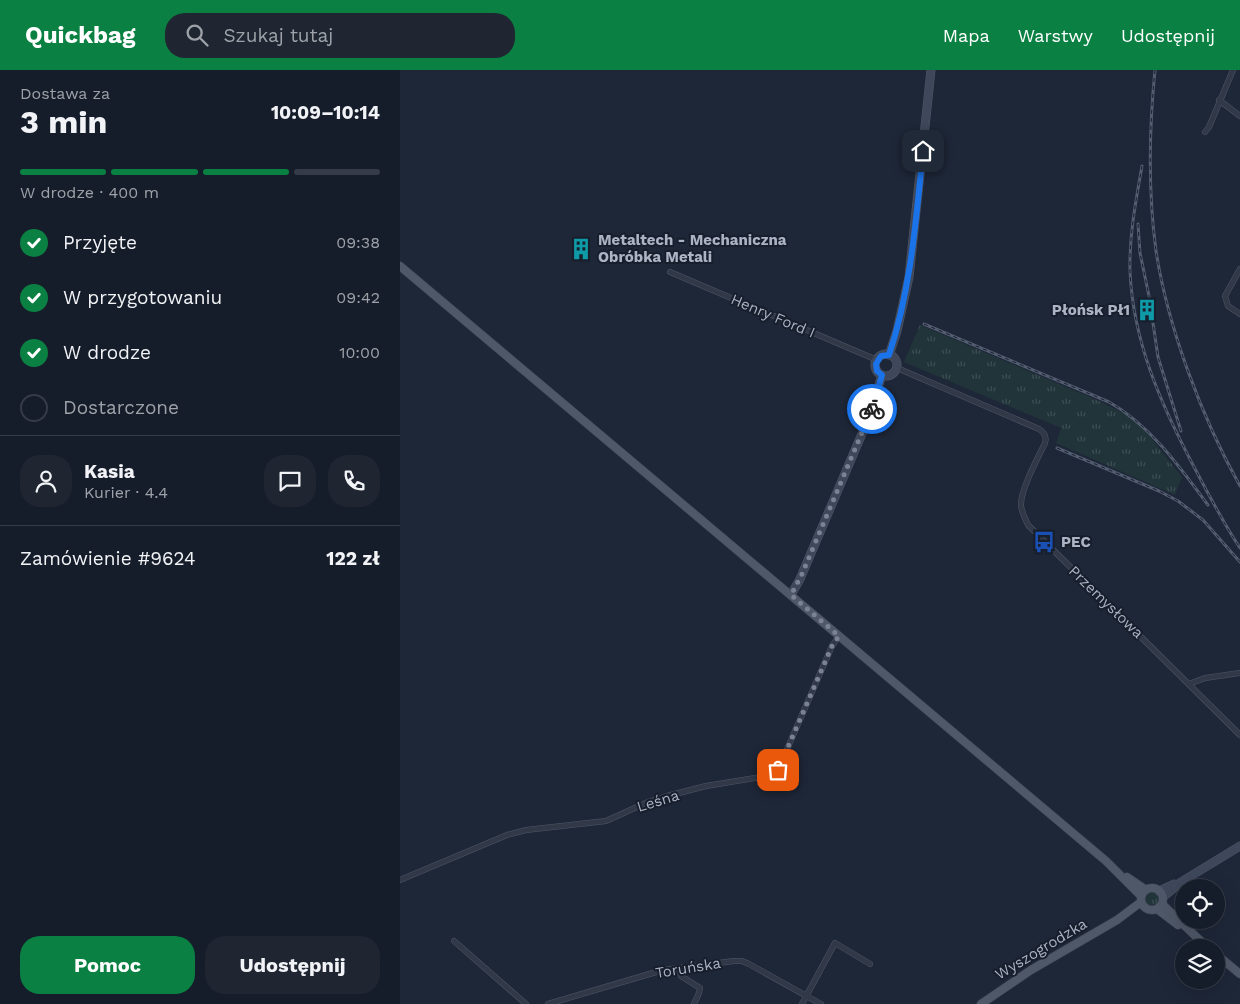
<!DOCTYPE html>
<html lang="pl">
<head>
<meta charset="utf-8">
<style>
  :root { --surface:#161d2a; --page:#1f2632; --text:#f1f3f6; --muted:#9ea2a8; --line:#353b47; --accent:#0b8043 }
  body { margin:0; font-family:"Work Sans",sans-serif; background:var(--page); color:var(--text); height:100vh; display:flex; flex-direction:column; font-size:19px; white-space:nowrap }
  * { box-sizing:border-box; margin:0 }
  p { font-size:16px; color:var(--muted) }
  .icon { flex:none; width:28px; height:28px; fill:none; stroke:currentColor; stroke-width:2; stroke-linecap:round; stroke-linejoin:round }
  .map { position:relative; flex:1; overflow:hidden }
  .panel { display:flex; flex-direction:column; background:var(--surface); width:400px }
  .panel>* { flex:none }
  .controls { position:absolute; left:775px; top:809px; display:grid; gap:10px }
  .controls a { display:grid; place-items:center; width:50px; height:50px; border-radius:50%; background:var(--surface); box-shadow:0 5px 20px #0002,0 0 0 1px var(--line); font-size:25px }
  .pin { position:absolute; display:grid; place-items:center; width:42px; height:42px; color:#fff; margin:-21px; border-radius:10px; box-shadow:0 2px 8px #0006 }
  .courier { position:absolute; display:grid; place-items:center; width:50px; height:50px; margin:-25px; border:4px solid #1a73e8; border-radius:50%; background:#fff; color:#222; box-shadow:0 1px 6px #0007 }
  .headline em { font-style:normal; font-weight:700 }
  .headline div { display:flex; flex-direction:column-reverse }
  .headline { display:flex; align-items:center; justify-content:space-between; height:85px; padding:0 20px }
  h1 { font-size:32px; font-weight:700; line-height:38px }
  .bar { display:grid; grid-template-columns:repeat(4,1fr); gap:8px 5px; align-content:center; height:60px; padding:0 20px }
  .bar i { height:6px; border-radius:4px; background:var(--line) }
  .bar .active { background:var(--accent) }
  .bar p { grid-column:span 4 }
  .line { display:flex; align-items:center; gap:12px; padding:0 20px; border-top:1px solid var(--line) }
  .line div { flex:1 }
  .round { display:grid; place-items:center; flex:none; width:52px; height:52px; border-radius:20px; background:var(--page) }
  ol { padding:0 20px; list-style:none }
  li { display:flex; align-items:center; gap:15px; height:55px }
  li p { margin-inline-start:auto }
  li .icon { padding:5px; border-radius:50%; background:var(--accent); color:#fff; stroke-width:4 }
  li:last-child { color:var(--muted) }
  li i { width:28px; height:28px; border:2px solid var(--line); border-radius:50% }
  .primary-button { display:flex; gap:10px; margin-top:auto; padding:10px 20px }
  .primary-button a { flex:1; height:58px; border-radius:20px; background:var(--accent); color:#fff; font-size:20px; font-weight:700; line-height:58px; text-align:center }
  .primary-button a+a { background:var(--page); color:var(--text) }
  header { display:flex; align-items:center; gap:30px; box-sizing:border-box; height:70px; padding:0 25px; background:var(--accent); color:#fff }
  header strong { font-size:24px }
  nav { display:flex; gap:28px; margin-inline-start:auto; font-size:18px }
  .search { width:350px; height:45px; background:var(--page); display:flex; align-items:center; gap:12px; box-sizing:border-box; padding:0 18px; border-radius:20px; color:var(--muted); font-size:19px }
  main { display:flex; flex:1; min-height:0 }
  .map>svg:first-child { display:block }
</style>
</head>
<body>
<header>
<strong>Quickbag</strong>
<div class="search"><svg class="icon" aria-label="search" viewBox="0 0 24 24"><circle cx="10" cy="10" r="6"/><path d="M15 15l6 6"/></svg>Szukaj tutaj</div>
<nav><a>Mapa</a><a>Warstwy</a><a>Udostępnij</a></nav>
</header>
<main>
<section class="panel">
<div class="headline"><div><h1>3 min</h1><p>Dostawa za</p></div><em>10:09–10:14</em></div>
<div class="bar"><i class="active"></i><i class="active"></i><i class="active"></i><i></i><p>W drodze · 400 m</p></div>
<ol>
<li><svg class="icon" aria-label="check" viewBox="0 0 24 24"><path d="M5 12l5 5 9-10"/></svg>Przyjęte<p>09:38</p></li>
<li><svg class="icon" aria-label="check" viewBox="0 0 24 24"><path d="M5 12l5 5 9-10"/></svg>W przygotowaniu<p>09:42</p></li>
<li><svg class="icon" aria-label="check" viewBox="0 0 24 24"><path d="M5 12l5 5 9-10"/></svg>W drodze<p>10:00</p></li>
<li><i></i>Dostarczone</li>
</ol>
<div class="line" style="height:90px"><a class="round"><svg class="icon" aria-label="person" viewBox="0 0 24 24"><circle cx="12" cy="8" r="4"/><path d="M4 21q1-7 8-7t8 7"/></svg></a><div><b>Kasia</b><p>Kurier · 4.4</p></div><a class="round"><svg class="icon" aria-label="chat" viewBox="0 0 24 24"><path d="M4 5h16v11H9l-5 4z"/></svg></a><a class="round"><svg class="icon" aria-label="phone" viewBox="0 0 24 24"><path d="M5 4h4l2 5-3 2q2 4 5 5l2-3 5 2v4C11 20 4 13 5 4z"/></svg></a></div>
<div class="line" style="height:65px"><div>Zamówienie #9624</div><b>122 zł</b></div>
<div class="primary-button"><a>Pomoc</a><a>Udostępnij</a></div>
</section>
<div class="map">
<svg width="840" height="934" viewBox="0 0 840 934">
  <defs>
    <pattern id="grass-tufts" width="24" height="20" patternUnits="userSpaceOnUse" patternTransform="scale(1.25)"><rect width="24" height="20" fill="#203439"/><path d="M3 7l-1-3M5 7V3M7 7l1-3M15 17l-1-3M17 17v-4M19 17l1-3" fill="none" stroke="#3e4f54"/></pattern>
  </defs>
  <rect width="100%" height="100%" fill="#1e2738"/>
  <!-- grass -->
  <path fill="url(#grass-tufts)" d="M520,255L699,331L727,345L743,358L782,407L775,425L656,373L661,358L504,292Z
    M745 829a7 7 0 1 1 14 0a7 7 0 1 1-14 0Z"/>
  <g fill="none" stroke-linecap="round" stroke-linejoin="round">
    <!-- street casing -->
    <g stroke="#4f5666" stroke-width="6">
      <path id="street" d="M819,30L840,46
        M805,62L809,57L833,0
        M840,199L825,226L828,236L840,244
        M270,202L477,290
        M497,298L639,359C644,362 647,366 645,373C638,388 620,420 621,436C622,443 625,448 628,455L840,665
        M789,614L805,608L840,603
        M0,810L107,765L126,760L206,751L248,732L267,726L306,716L373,705L378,700L432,576L439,566
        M54,871L126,934
        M279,898L281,906L300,918L299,923L294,934
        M148,934L263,900L334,891H342L349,894L421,934
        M402,934L435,873L470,894"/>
    </g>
    <!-- secondary casing -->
    <g stroke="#4f5666" stroke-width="9">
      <path id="secondary" d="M475 295a11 11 0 1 1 22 0a11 11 0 1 1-22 0Z
        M489,285L497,261L509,207L531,0
        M391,525L400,509L467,352L482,305
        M759,821L774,814
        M763,827L781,812L840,776"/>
    </g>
    <!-- primary casing -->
    <g stroke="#3b4251" stroke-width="9">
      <path id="primary" d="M0,196L706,791L741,826
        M727,807L746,820
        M741 829a11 11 0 1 1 22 0a11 11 0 1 1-22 0Z
        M762,834L808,878
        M757,839L778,855
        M816,884L840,904
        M581,934L631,900L717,850L741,832"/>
    </g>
    <!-- street -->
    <use href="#street" stroke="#313948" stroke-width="5"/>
    <!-- secondary -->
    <use href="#secondary" stroke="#3f485b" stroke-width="8"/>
    <!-- primary -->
    <use href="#primary" stroke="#4f5868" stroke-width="8"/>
    <!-- rail casing -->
    <g stroke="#535d70" stroke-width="3">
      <path id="rail" d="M755,0C749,60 748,121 756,181C768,258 802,348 840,416
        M742,96C736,130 729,166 730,201C733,272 761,334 793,395C808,423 822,451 840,478
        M738,154L740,183L749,226L758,287L781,361
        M524,254L709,332C750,355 780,397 808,435
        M657,378L759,421L778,431L803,450L840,492"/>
    </g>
    <!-- rail -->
    <use href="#rail" stroke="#171e2c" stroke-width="1" stroke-dasharray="4" stroke-linecap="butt"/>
  </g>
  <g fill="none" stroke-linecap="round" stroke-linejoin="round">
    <!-- done -->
    <path stroke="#7a8294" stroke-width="5" stroke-dasharray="0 9" d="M378,700L432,576L439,566L391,525L402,504L472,339"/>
    <!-- route -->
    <path stroke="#1a73e8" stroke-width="6" d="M472,339L482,305L477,301L476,294L481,286L489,285C511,219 516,150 523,81"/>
  </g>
  <!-- icons -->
  <defs>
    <g id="building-bare" transform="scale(1.725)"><path d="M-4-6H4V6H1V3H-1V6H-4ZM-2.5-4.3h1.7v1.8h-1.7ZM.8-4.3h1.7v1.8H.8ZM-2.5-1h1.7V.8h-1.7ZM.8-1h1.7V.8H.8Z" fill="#0f9aa8" stroke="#171e2c" stroke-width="2.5" paint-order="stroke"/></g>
    <g id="bus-bare" transform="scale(1.725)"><path d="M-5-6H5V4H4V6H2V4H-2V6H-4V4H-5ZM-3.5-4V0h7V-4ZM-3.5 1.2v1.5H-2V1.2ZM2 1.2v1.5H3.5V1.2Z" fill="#1a4fb4" stroke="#171e2c" stroke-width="2.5" paint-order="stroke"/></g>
  </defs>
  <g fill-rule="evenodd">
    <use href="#building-bare" x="181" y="179"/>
    <use href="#building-bare" x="747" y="240"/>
    <use href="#bus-bare" x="644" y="472"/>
  </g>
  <g text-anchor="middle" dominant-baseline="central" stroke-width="4" stroke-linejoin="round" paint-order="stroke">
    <!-- poi labels -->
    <g font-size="15" font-weight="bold" fill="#abb3c5" stroke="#171e2c" text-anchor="start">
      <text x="198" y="170">Metaltech - Mechaniczna<tspan x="198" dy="17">Obróbka Metali</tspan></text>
      <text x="730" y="240" text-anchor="end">Płońsk Pł1</text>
      <text x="661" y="472">PEC</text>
    </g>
    <!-- street labels -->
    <g font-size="15" fill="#abb3c5" stroke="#171e2c">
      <text transform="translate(373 246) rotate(23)">Henry Ford I</text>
      <text transform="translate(706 532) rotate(44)">Przemysłowa</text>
      <text transform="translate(258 731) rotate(-17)">Leśna</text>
      <text transform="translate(641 879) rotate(-31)">Wyszogrodzka</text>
      <text transform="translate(288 898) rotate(-9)">Toruńska</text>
    </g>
  </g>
</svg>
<div class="controls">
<a><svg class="icon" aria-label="locate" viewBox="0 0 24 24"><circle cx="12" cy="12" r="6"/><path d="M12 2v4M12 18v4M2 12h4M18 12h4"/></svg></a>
<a><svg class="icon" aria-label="layers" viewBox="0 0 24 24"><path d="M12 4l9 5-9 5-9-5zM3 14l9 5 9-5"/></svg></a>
</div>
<div class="pin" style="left:378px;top:700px;background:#ea580c"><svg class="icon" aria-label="bag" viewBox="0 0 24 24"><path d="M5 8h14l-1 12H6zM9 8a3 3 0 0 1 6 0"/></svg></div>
<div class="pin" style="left:523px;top:81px;background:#1f2937"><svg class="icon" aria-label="home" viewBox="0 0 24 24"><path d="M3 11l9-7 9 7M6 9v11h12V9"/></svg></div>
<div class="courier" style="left:472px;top:339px"><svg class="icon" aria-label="bike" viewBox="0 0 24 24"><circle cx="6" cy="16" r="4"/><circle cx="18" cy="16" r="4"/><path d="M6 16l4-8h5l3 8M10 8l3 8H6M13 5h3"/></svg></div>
</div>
</main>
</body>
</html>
